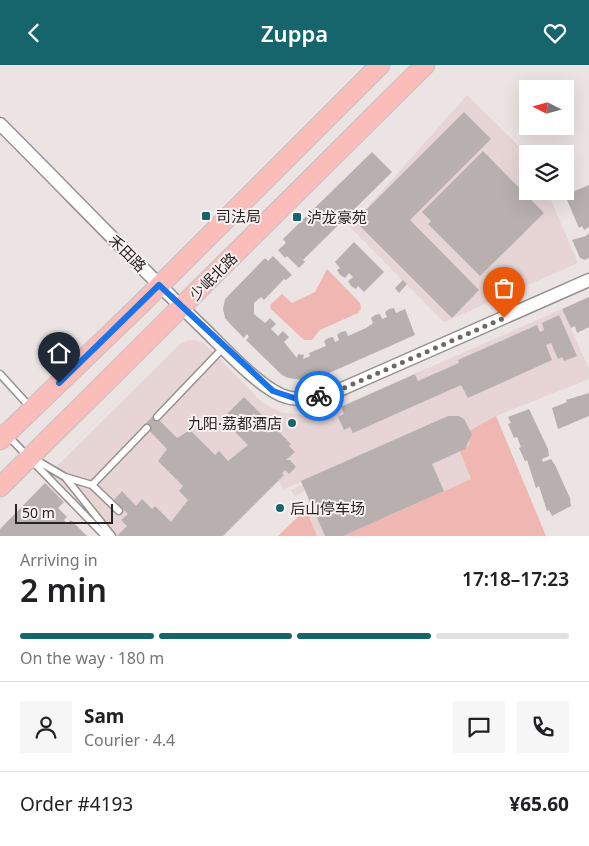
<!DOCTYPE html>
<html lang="en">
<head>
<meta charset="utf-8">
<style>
  :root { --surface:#fff; --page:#f6f6f6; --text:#202124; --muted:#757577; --line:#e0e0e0; --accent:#16646c }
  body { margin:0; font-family:"Noto Sans","Noto Sans SC",sans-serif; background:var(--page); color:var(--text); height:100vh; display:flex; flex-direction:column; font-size:19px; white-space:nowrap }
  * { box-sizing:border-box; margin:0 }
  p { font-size:16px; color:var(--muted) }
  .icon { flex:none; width:28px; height:28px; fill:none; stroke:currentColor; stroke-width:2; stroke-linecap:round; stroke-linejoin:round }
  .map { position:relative; height:471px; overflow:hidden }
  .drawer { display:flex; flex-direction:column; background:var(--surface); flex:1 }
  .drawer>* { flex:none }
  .needle { width:32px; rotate:276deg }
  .controls { position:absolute; left:519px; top:15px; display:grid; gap:10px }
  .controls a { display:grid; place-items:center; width:55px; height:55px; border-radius:0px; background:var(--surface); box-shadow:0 5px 20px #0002; font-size:25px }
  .scale { position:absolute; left:15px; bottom:12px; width:98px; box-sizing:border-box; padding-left:5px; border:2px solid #282525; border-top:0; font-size:14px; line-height:18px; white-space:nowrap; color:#282525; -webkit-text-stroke:4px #f9f1f0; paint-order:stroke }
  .pin { position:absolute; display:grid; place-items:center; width:42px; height:42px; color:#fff; margin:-51px -21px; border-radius:50% 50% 50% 0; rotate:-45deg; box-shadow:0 0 5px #0007 }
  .pin .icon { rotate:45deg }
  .courier { position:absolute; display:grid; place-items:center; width:50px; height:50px; margin:-25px; border:4px solid #1a73e8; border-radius:50%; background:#fff; color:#222; box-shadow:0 1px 6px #0007 }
  .overview em { font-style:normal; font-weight:600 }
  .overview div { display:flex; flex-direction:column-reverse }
  .overview { display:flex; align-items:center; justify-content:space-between; height:85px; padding:0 20px }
  h1 { font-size:32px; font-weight:600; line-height:38px }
  .bar { display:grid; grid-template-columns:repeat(4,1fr); gap:8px 5px; align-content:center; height:60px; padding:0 20px }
  .bar i { height:6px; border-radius:4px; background:var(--line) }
  .bar .on { background:var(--accent) }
  .bar p { grid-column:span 4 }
  .line { display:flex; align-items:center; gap:12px; padding:0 20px; border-top:1px solid var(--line) }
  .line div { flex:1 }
  .round { display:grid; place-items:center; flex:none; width:52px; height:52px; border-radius:0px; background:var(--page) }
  header { display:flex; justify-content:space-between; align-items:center; height:65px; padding:0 20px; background:var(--accent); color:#fff; font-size:22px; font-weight:600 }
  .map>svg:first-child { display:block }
</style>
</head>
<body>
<header><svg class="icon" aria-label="back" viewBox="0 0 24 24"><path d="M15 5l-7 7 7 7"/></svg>Zuppa<svg class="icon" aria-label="heart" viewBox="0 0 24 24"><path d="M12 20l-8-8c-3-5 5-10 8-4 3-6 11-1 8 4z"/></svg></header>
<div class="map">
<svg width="589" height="471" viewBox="0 0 589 471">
  <rect width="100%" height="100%" fill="#ebe4e3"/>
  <!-- built -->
  <path fill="#e6d5d4" d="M467,30L527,89L528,126H547L578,198L444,257L350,162Z
    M562,244L589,304V314L496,351L472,365L469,380L460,387L471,414L343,471H317L306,444L312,441L305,426L294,431L291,425L302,420L301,417L283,424L279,416L223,471H113L51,407L180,279L188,275H196L204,278L263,338L280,347L309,351L337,343Z"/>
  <!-- green -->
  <path fill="#f0b6b1" d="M327,204L360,238L361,244L358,248L320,265L312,275H304L271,244L270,240L282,229L292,238L315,227Z
    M496,351L546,471H343L471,414L460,387L469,380L471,365Z
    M306,444L317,471H278Z"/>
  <!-- building -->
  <path fill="#b7b0af" d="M464,47L491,74L410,155L479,225L452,253L355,156Z
    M483,86L544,148L480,211L428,159L431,156L422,147Z
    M372,87L392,107L303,195L305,197L299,203L287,191L285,193L278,185L286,178L283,174Z
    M589,120V162L584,165L582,161L579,163L565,130L563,131L560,126H565L567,121L570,128Z
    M589,168V193L585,195L580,193L572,175L586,171Z
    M354,177L384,207L364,227L358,221L356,224L351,221L348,216L353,212L349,208L345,213L340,210L337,205L340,203L335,197Z
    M273,191L292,210L286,215L284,214L264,235L261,232L254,238V249L265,258L270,253L276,259L271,264L278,271L283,266L289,272L284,277L297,293L298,289L304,290L303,294L310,291L309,288L326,281L324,276L328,273L333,272L335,277L339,275L337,270L341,267L346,266L348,271L366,263L373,258L371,253L375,250L380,249L382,254L387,252L385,247L389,244L394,243L396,248L405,244L415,270L311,316L288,313L282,310L246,275L249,272L247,269L244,273L233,262L225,253L223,244L225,234L230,229L265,193L268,196Z
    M403,215L407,219L399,228L395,223Z
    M589,232V262L577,268L575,261L571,263L562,244Z
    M559,250L577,291L564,296L562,292L558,294L551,278L546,280L552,295L468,333L461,320L353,368L350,362L344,365L338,352L344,349L341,342L415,309L418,316L459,298L458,295L537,260L540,267L544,265L542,258Z
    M589,328V351L558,364L552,343L567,337L566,335Z
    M244,332L291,379L289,381L295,387L286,395H290L296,402L289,409L285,405L282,408L284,410L223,471H117L127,461L121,455L128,449L114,435L122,426L136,441L142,434L152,444L155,441L171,457L188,435L179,426L183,421L158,396L167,384L144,360L154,350L177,373L190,365L215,390L219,386L228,396L248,380L228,360L230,358L224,352Z
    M529,344L548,384L549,391L542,394L543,397L551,394L555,400L570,433L571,441L552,451L549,445L547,446L539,421L536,423L527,395L525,396L519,383L521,382L517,372L514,373L508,359L511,358L508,352Z
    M448,351H459L464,354L472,369L465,384L432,399L444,426L343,471H325L301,416Z
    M45,418L64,437L58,443L67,452L64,455L67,459L71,455L87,471H0V464Z"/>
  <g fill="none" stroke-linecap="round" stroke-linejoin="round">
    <!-- service casing -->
    <g stroke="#97908f" stroke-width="9">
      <path id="service" d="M0,309L31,343
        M157,352L223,283
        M7,370L105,471
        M31,392L65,412L92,420L147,363
        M65,412L112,471
        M92,420L119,446"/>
    </g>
    <!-- minor casing -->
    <g stroke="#97908f" stroke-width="15">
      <path id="minor" d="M0,59C67,126 133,195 201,261C222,281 256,319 281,330C301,339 325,330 344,323L589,215"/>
    </g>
    <!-- primary casing -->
    <g stroke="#c3c2c2" stroke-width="21">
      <path id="primary" d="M0,375L140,240L380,0
        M0,422L425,0"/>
    </g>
    <!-- service -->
    <use href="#service" stroke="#fff" stroke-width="6"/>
    <!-- minor -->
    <use href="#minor" stroke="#fff" stroke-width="12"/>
    <!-- primary -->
    <use href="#primary" stroke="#fabdb9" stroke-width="19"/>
  </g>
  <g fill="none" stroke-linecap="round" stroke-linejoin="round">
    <!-- done -->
    <path stroke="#6c6868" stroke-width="5" stroke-dasharray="0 9" d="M319,331L344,323L504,253"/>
    <!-- route -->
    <path stroke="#1a73e8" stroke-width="6" d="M59,318L159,220L273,326L294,333L319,331"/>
  </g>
  <!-- markers -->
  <g fill="#16646c" stroke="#f9f1f0" stroke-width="2">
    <rect x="201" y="146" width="10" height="10" rx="2.5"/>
    <rect x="292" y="147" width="10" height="10" rx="2.5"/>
    <circle cx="292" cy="358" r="5"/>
    <circle cx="280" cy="443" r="5"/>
  </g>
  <g text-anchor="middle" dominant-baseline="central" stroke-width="4" stroke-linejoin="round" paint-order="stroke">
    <!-- poi labels -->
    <g font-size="15" fill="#282525" stroke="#f9f1f0" text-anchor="start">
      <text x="216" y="151">司法局</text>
      <text x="307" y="152">泸龙豪苑</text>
      <text x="282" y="358" text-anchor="end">九阳·荔都酒店</text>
      <text x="290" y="443">后山停车场</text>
    </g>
    <!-- street labels -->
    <g font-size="15" fill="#282525" stroke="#f9f1f0">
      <text transform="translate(128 188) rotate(45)">禾田路</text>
      <text transform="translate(213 211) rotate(-45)">少岷北路</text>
    </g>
  </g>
</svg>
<div class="controls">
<a><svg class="needle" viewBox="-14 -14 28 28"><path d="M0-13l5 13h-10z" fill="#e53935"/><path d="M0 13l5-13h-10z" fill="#757577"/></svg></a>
<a><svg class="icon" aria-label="layers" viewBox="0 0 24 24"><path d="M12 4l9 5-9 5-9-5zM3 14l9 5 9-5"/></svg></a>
</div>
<div class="scale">50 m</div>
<div class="pin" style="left:504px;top:253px;background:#ea580c"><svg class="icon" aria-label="bag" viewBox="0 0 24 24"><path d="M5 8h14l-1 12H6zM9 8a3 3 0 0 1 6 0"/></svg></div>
<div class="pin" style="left:59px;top:318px;background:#1f2937"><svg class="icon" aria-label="home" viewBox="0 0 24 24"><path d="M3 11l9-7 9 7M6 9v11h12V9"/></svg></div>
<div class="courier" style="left:319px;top:331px"><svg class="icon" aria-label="bike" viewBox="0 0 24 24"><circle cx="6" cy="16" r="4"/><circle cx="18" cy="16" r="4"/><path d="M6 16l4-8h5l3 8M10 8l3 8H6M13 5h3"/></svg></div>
</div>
<section class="drawer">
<div class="overview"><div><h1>2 min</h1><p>Arriving in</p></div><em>17:18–17:23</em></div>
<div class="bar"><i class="on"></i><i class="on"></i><i class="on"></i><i></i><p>On the way · 180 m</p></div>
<div class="line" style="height:90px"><a class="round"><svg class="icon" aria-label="person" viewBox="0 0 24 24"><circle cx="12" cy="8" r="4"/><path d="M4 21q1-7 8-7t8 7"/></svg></a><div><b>Sam</b><p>Courier · 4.4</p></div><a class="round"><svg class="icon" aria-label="chat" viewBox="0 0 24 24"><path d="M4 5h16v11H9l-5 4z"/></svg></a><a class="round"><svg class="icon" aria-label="phone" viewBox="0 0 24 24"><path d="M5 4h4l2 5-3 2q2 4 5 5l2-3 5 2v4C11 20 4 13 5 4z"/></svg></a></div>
<div class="line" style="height:65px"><div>Order #4193</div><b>¥65.60</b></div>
</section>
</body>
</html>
